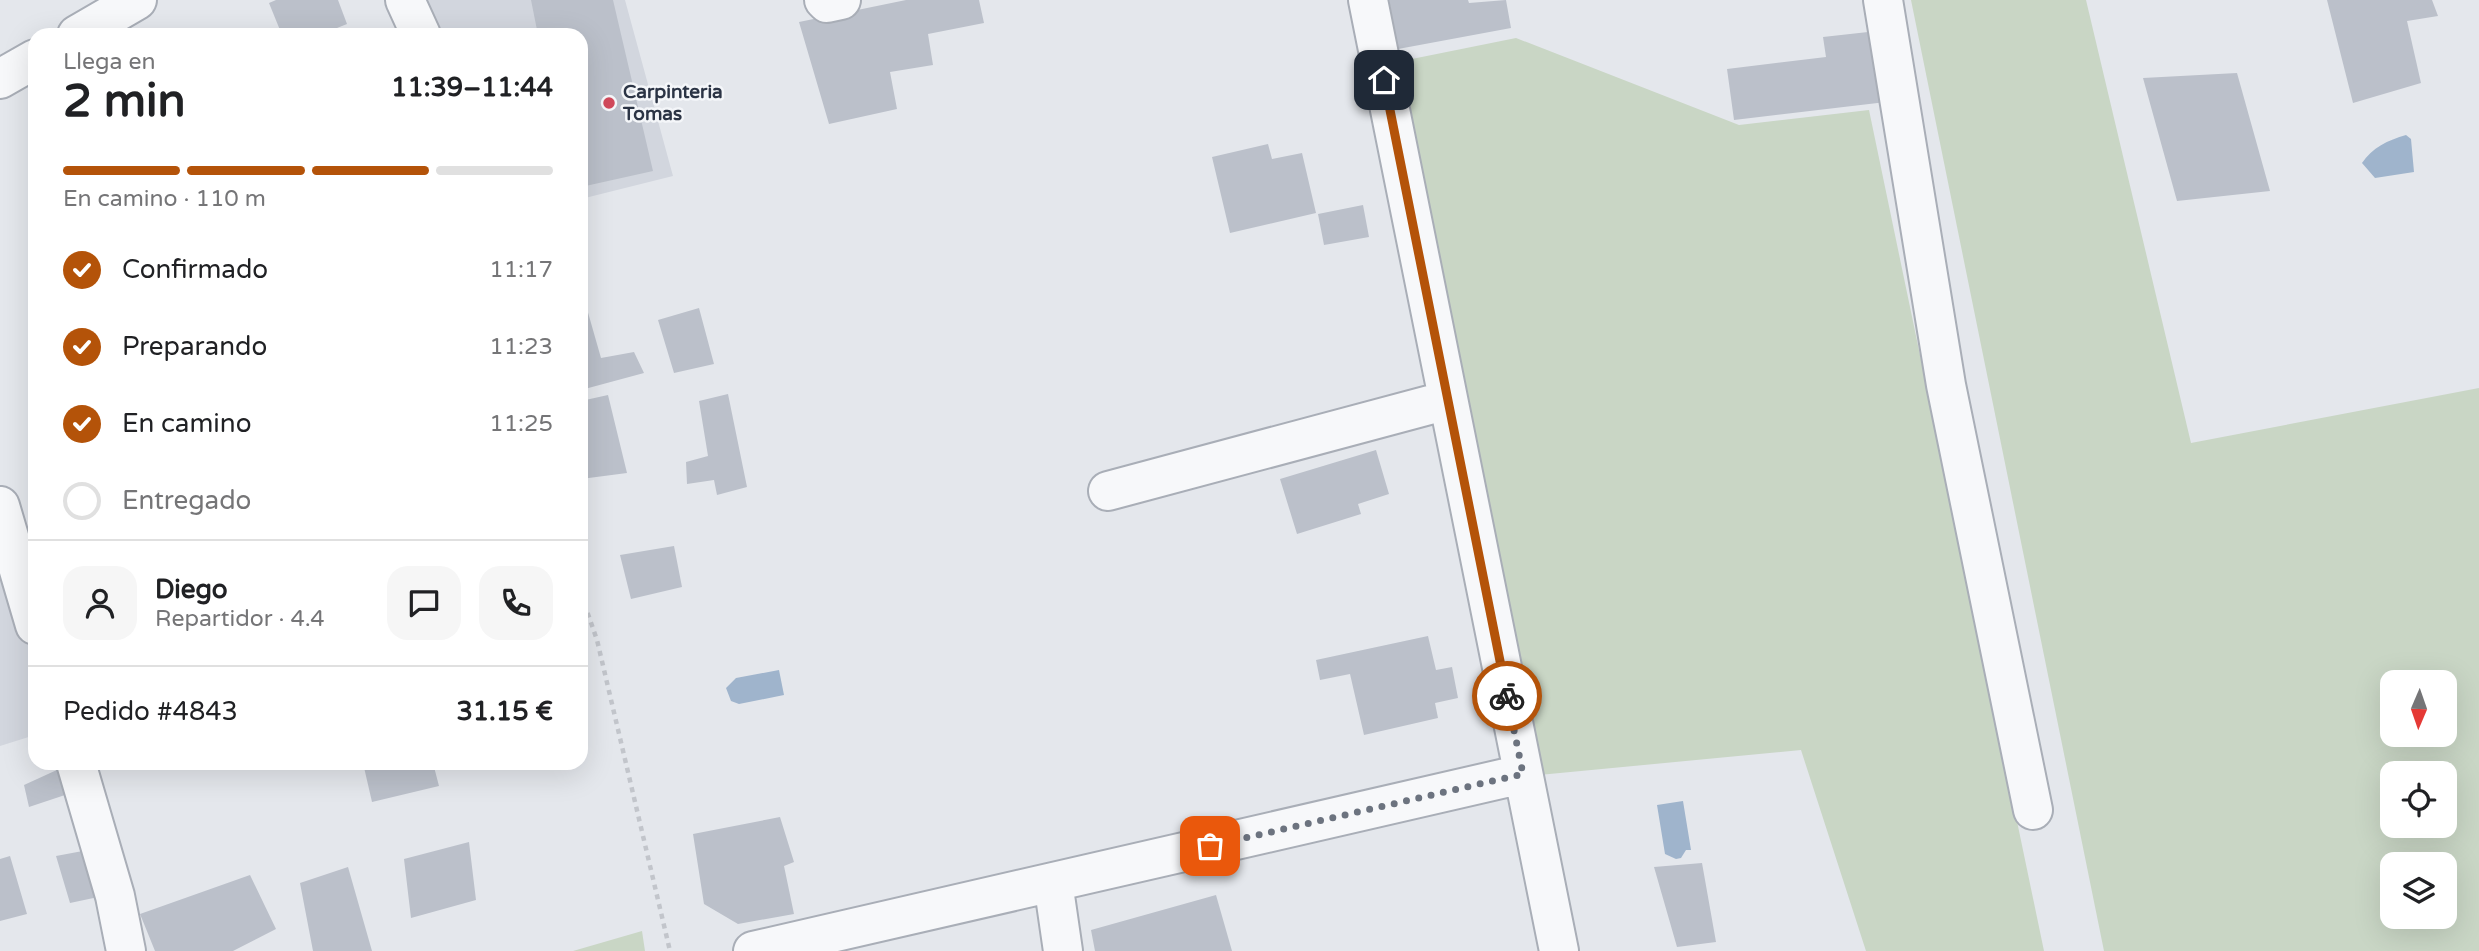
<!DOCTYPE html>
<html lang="es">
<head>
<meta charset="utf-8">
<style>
  :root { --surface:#fff; --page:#f6f6f6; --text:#202124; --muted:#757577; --line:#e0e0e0; --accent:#b45309 }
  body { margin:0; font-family:"Varela Round",sans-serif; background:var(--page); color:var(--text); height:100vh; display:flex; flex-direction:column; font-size:26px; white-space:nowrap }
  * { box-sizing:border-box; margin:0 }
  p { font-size:23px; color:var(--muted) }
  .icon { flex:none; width:38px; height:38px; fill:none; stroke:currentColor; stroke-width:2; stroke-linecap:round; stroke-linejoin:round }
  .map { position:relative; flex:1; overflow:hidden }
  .side { position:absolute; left:28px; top:28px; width:560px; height:742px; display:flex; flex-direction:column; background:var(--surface); border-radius:21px; box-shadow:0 7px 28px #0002 }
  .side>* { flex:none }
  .needle { width:46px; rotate:182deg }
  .fabs { position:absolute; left:2380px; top:670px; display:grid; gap:14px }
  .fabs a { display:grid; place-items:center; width:77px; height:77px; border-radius:14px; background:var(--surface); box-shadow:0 7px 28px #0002; font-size:35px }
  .pin { position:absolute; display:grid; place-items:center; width:60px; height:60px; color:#fff; margin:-30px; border-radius:14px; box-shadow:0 4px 10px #0006 }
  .courier { position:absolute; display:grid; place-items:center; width:70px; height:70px; margin:-35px; border:5px solid #b45309; border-radius:50%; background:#fff; color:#222; box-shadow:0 2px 9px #0007 }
  .headline em { font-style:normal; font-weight:700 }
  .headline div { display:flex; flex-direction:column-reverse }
  .headline { display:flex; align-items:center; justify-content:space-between; height:119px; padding:0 35px }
  h1 { font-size:46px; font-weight:700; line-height:52px }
  .bar { display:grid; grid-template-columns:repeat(4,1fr); gap:10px 7px; align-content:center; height:84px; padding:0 35px }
  .bar i { height:9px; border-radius:5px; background:var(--line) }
  .bar .selected { background:var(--accent) }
  .bar p { grid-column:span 4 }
  .line { display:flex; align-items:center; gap:18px; padding:0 35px; border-top:2px solid var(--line) }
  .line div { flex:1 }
  .round { display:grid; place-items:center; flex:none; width:74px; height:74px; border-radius:21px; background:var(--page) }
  ol { padding:0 35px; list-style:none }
  li { display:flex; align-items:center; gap:21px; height:77px }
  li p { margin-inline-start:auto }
  li .icon { padding:7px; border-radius:50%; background:var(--accent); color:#fff; stroke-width:4 }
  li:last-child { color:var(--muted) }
  li i { width:38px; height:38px; border:4px solid var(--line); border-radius:50% }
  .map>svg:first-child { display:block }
</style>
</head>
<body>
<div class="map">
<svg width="2479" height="951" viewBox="0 0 2479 951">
  <rect width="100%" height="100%" fill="#e4e7ec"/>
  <!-- built -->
  <path fill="#d2d6de" d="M423,0H625L673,176L581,199V35H434Z
    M0,517L35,630V735L0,746Z"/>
  <!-- green -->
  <path fill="#c9d6c5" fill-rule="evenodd" d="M1911,0H2086L2191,443L2479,388V951H2104ZM2392,682H2445V735H2392ZM2392,774H2445V826H2392ZM2392,864H2445V917H2392Z
    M1516,38L1739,125L1869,110L2044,951H1866L1801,750L1539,775L1392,63Z
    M642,931L645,951H573Z"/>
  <!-- water -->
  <path fill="#9fb4cc" d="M2406,135L2411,139L2414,172L2375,178L2362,163C2372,148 2388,140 2406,135Z
    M779,670L784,695L739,704L731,701L726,688L736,678Z
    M1683,801L1691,850H1686L1681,858L1676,859L1665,854L1657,805Z"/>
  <!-- building -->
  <path fill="#bbc0ca" d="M276,0H338L347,24L337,28L340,35H282L269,3Z
    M531,0H613L653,171L581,187V35H538Z
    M906,0H979L984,23L928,34L933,65L890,72L897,109L829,124L799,22Z
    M1389,0H1468L1469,3L1506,0L1511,28L1398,49Z
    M2327,0H2432L2438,16L2407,21L2421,83L2353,103Z
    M1877,31L1886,102L1734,120L1727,69L1826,57L1823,37Z
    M2237,73L2270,191L2177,201L2143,78Z
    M1268,144L1272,159L1302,153L1316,213L1230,233L1212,157Z
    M1363,205L1369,237L1324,245L1318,214Z
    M585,302L601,358L634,352L644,373L581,390V303Z
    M699,308L714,364L674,373L658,320Z
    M728,394L747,487L717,495L714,480L687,484L686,462L708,456L699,401Z
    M608,395L627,473L581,479V401Z
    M1376,450L1389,494L1358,504L1361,514L1297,534L1280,479Z
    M674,546L682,587L631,599L620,555Z
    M1428,636L1436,670L1452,667L1458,698L1435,703L1438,718L1364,735L1350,674L1320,680L1316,660Z
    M363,763H433L439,786L372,802Z
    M59,769L71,793L29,807L24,785Z
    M780,817L794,862L784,866L794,914L738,924L704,904L693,834Z
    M469,842L476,900L411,918L404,859Z
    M88,850L103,896L70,903L56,856Z
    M10,856L27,914L0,921V859Z
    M1702,863L1716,942L1677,947L1654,867Z
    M348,867L372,951H313L300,883Z
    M250,875L276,929L233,951H155L140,914Z
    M1216,895L1232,951H1095L1091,930Z"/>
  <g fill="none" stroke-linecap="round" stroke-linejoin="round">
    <!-- minor casing -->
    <g stroke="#a9aeb7" stroke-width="42">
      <path id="minor" d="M405,0L421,35
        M824,0L827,3L841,0
        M1368,0L1559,951
        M1883,0L1946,385L2033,810
        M77,35L137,0
        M0,79L35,59
        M1108,491L1448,400
        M0,506L35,625
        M76,763L115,896L126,951
        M1053,882L1063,951
        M753,951L1523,774"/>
    </g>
    <!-- path -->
    <path stroke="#c2c5cb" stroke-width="4.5" stroke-dasharray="5 5" stroke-linecap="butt" d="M581,594L597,640L670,951"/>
    <!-- minor -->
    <use href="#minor" stroke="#f7f8fa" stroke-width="38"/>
  </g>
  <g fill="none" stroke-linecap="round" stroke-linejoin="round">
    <!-- done -->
    <path stroke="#6c737f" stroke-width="7" stroke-dasharray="0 12.6" d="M1210,846L1523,774L1507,696"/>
    <!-- route -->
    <path stroke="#b45309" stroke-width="9" d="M1384,80L1507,696"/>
  </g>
  <!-- markers -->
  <circle fill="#d1495b" stroke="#f4f6f9" stroke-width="2.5" cx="609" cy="103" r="7"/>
  <g text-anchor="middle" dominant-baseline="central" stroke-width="5" stroke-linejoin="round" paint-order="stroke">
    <!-- poi labels -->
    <g font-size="19" font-weight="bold" fill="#2b3445" stroke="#f4f6f9" text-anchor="start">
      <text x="623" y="92">Carpinteria<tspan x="623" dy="22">Tomas</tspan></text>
    </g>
  </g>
</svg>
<div class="fabs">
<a><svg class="needle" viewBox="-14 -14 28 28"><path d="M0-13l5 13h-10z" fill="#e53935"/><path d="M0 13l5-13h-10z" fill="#757577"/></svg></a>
<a><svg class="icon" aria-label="locate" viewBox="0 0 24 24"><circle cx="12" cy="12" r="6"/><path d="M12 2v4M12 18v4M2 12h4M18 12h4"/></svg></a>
<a><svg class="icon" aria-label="layers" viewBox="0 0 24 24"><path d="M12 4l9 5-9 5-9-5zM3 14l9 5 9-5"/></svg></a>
</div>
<div class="pin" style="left:1210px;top:846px;background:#ea580c"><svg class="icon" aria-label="bag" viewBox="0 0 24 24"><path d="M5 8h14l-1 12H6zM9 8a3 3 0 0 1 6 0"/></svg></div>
<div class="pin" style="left:1384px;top:80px;background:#1f2937"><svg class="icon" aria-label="home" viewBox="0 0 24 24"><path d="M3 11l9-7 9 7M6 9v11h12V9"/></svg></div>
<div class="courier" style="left:1507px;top:696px"><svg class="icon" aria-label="bike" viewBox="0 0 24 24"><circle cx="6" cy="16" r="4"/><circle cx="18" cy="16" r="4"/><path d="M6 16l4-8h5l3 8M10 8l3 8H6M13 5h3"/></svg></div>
<section class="side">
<div class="headline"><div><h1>2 min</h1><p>Llega en</p></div><em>11:39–11:44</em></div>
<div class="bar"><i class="selected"></i><i class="selected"></i><i class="selected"></i><i></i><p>En camino · 110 m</p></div>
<ol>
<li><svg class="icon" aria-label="check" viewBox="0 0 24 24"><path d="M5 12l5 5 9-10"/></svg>Confirmado<p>11:17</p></li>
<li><svg class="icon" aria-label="check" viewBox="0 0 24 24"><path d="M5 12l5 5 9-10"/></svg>Preparando<p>11:23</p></li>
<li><svg class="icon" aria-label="check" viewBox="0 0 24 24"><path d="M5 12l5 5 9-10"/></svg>En camino<p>11:25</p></li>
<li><i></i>Entregado</li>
</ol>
<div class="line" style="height:126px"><a class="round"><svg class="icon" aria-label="person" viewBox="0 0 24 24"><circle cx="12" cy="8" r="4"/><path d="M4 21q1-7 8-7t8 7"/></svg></a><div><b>Diego</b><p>Repartidor · 4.4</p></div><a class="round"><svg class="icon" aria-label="chat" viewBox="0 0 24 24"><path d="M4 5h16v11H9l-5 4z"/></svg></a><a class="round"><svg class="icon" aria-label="phone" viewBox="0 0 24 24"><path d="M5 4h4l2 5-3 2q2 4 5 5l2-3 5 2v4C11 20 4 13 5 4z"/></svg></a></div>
<div class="line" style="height:91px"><div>Pedido #4843</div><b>31.15 €</b></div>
</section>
</div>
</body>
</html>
